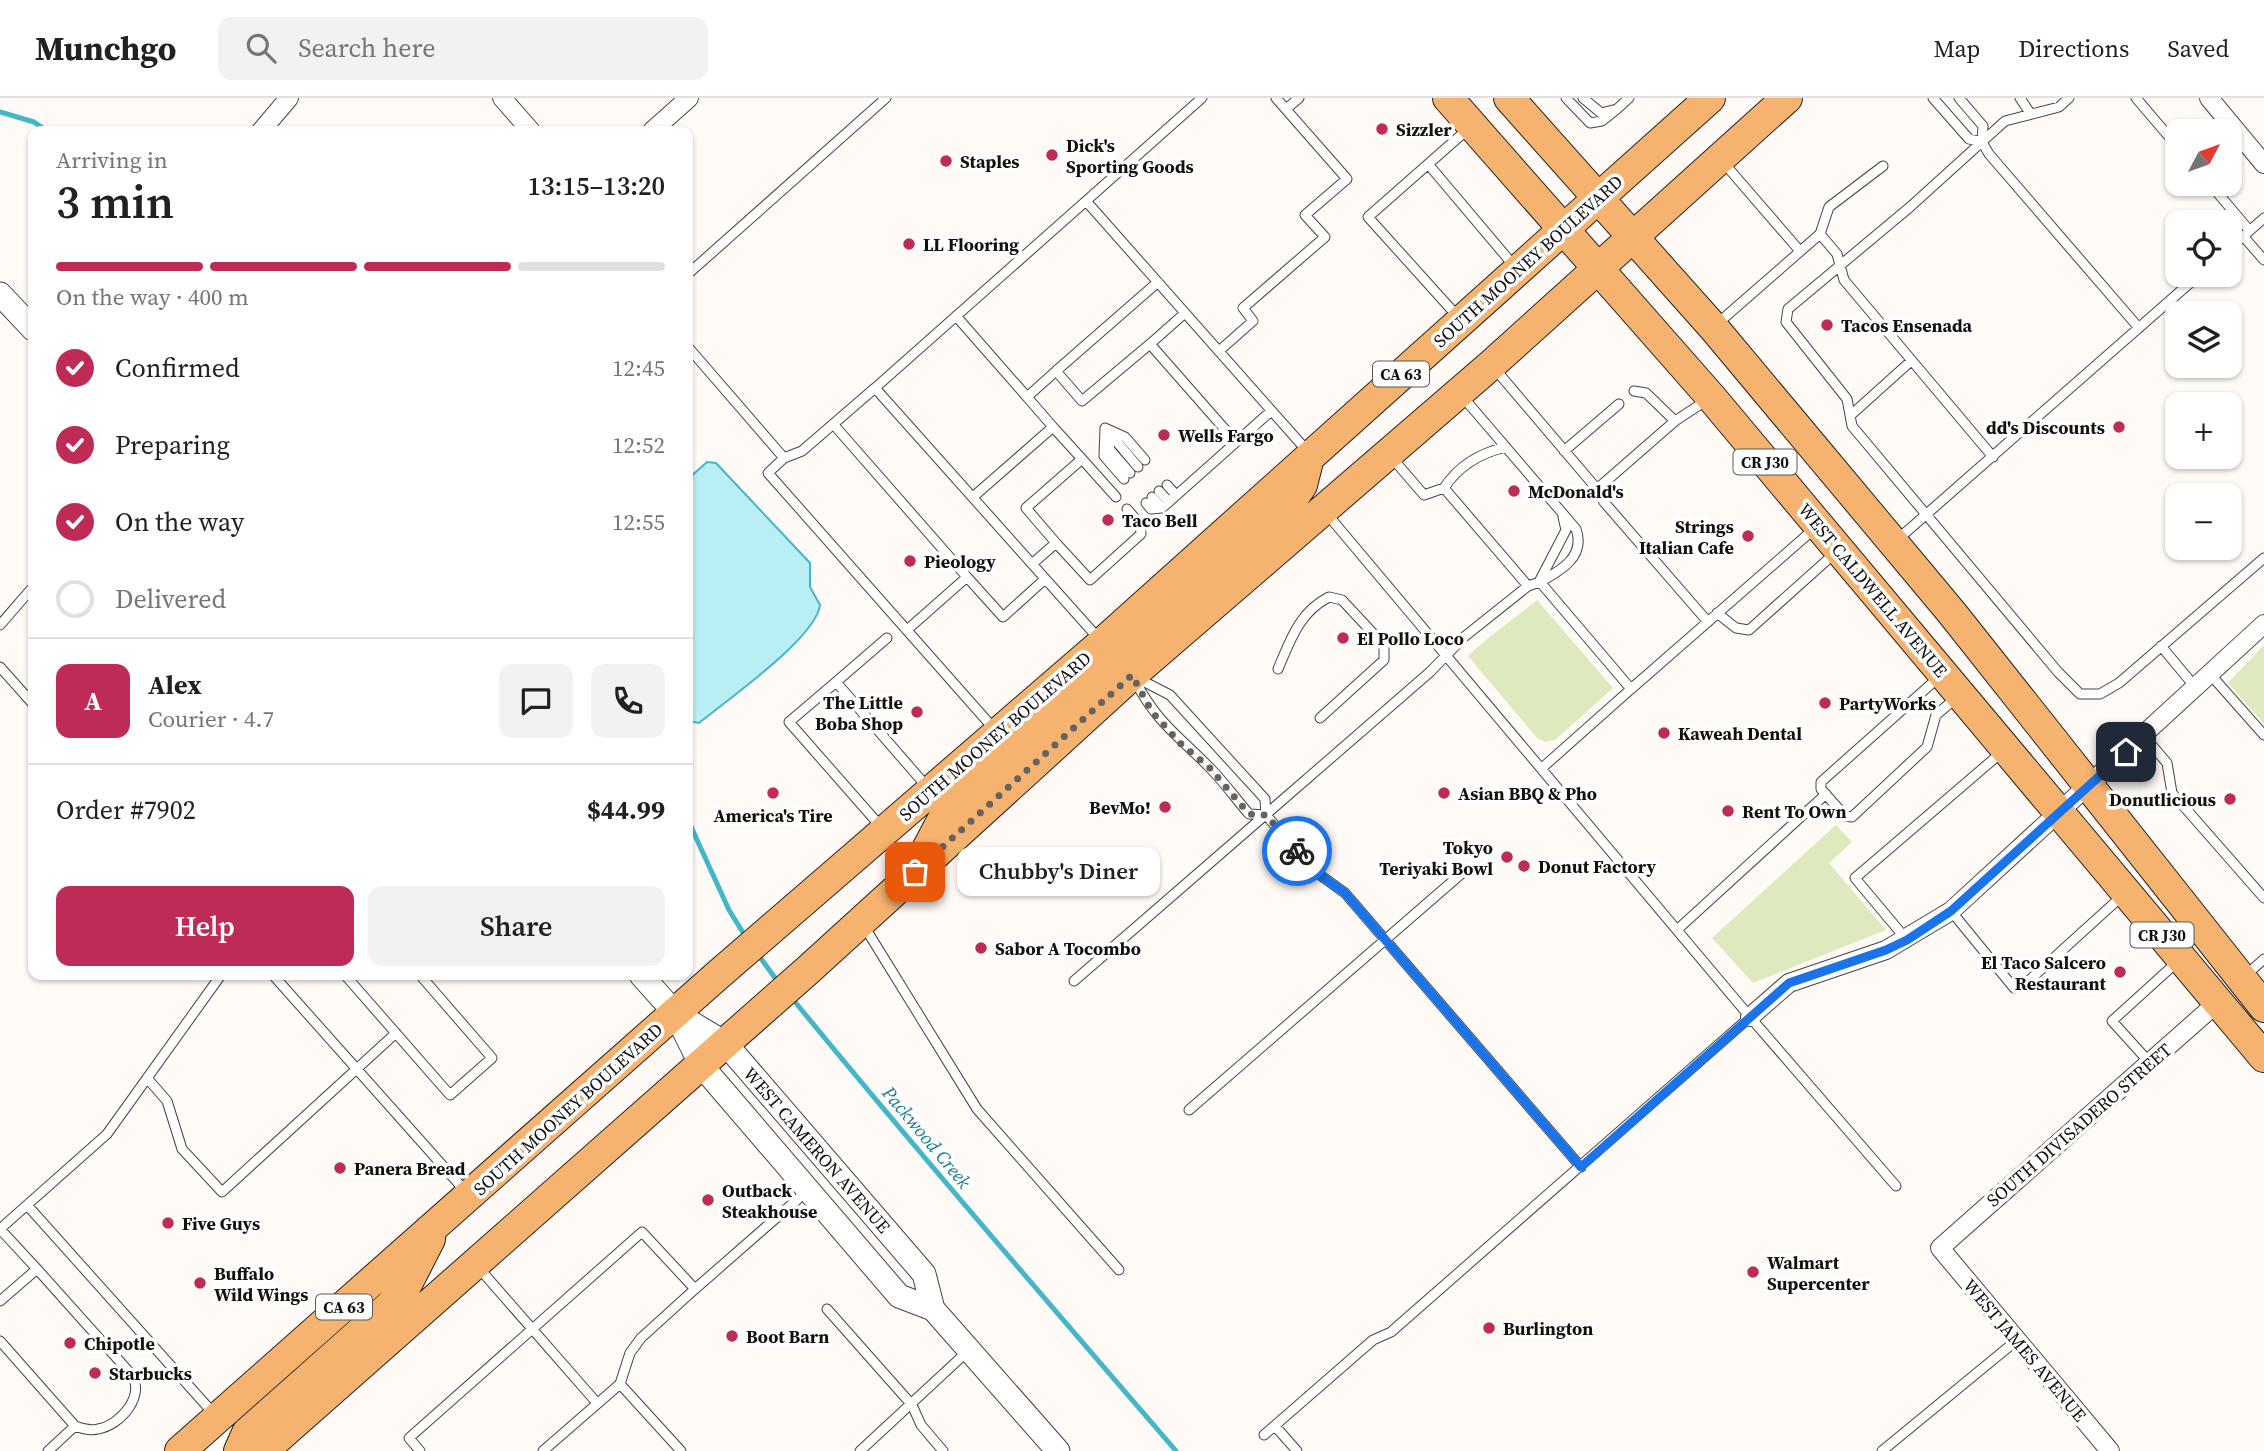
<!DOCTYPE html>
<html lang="en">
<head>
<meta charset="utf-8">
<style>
  :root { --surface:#fff; --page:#f2f2f2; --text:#202124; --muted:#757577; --line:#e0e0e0; --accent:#be2b57 }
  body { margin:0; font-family:"Source Serif 4",serif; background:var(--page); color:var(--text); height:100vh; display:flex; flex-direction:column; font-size:26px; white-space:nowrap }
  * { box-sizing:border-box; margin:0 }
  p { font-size:23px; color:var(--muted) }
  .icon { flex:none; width:38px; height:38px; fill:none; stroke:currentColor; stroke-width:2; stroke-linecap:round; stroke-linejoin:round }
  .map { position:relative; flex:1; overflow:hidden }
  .panel { position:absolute; left:28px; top:28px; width:665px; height:854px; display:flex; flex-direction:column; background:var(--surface); border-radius:14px; box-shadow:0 2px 5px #0004 }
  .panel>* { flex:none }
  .needle { width:46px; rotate:49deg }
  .tools { position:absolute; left:2165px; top:21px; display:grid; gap:14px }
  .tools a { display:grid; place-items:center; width:77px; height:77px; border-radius:14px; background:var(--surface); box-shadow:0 2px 5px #0004; font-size:35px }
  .pin { position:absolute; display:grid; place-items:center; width:60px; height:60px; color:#fff; margin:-30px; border-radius:14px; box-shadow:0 4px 10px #0006 }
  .courier { position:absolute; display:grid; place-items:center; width:70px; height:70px; margin:-35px; border:5px solid #1a73e8; border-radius:50%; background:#fff; color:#222; box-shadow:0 2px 9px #0007 }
  .bubble { position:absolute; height:49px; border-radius:14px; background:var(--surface); box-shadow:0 2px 5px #0004; font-size:23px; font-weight:600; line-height:49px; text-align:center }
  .headline em { font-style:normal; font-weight:600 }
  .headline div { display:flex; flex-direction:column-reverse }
  .headline { display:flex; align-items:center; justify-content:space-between; height:119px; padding:0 28px }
  h1 { font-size:46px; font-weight:600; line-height:52px }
  .bar { display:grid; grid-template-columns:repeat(4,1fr); gap:10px 7px; align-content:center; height:84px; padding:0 28px }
  .bar i { height:9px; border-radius:5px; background:var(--line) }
  .bar .active { background:var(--accent) }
  .bar p { grid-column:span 4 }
  .line { display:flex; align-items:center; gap:18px; padding:0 28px; border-top:2px solid var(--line) }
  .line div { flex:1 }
  .round { display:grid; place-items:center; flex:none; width:74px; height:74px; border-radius:14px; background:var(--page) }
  ol { padding:0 28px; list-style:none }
  li { display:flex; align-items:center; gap:21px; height:77px }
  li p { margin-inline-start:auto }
  li .icon { padding:7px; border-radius:50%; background:var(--accent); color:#fff; stroke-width:4 }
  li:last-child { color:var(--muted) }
  li i { width:38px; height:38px; border:4px solid var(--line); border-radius:50% }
  .primary-button { display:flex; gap:14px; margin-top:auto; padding:14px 28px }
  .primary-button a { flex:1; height:80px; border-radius:14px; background:var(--accent); color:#fff; font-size:28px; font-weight:600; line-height:80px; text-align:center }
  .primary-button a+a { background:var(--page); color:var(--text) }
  header { display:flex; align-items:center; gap:42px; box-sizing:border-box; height:98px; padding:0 35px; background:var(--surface); border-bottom:2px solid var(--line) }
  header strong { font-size:33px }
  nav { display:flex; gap:38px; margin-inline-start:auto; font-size:24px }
  .search { width:490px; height:63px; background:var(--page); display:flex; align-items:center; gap:18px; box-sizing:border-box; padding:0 24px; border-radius:14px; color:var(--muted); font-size:26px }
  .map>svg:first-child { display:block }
</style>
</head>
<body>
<header>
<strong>Munchgo</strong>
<div class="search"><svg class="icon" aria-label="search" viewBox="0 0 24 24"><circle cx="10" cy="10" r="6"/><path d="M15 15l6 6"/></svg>Search here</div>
<nav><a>Map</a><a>Directions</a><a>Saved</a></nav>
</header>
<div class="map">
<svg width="2264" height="1353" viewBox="0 0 2264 1353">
  <rect width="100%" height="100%" fill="#fffaf5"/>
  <!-- green -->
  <path fill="#dfe9be" d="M1537,502L1613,590L1555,642L1545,644L1537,640L1468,558C1490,537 1514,521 1537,502Z
    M2264,547V626L2228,585Z
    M1836,727L1852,744L1829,765L1886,832L1753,885L1712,840Z"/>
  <!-- water -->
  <path fill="#baeef5" stroke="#43b6ca" stroke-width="2" d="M707,364L716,365L810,465V489L820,507C816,540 727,602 699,625L688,623V381Z"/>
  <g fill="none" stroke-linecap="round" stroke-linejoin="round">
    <!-- stream -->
    <path stroke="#43b6ca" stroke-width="5" d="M0,14L34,24L47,33
      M688,722L729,812L747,841
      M757,855L778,884
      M791,899C917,1053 1047,1203 1176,1353"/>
    <!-- service casing -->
    <g stroke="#444" stroke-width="11">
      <path id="service" d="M1202,0L1086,103L1309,355
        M1566,0L1590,25L1602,23L1617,11
        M1583,0L1601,15L1617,11L1629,0
        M1933,0L1969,41L1982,44L1983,28L1959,0
        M2020,0L2030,15
        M2069,0L2059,9L2005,23L1910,109L1788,211L1786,224L1847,301L1852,328L2058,574L2080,596H2100L2119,585L2264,460
        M2136,0L2177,48
        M1286,11L1299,0
        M1982,44L1989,56L2139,230
        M1723,64L1799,152
        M1428,66L1515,169
        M2210,86L2249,132
        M1086,103L875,290L1099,541
        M1820,136L1837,156L1844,182L1993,359
        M2243,138L2264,162
        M2230,150L2264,120
        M688,176L886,0
        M1185,215L1150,246L1236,344
        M956,218L1027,299
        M1459,220L1368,119L1468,31
        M1717,226L1820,136L1829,109L1883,68
        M1150,246L1082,303L1056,273L1158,184
        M688,249L784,360
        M1219,253L1253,223L1243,210L1325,139L1305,117L1347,81L1276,0
        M1495,271L1597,391L1604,404L1708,524
        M875,290L802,353L784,360L768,375L995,632
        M1634,293L1646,295L1675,323
        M1462,298L1576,431C1586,459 1560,473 1540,484
        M1851,317L1911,263
        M834,327L967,479
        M1105,330L1104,358L1124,381
        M1105,330L1125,339L1145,362
        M1106,331L1138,369
        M1108,342L1110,352L1130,375
        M1564,353L1619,306
        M1392,360L1424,397L1444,390L1528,488
        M1082,361L1116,399
        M1167,387L1176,397
        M1444,390C1459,367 1480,355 1506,349
        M1597,391L1675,323L1707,302
        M1159,393L1169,404
        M973,399L1053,329L1027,299L1056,273
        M1152,399L1162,410
        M1146,405L1151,411L1162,410L1271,313
        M1327,416L1750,919L1896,1088
        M1897,442L2199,177
        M1056,445L1090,482L1141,436L1140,426L1127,411
        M1032,466L1056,445L1026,410L1082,361L1053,329
        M1540,482L1566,432L1563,419
        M1717,515L1736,530L1749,532L1835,455
        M0,527L33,489
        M907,532L967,479L1003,519L1045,481
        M2161,548L2196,590
        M0,569L33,606
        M1278,571C1290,543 1299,514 1329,499L1342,502L1384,547V562L1320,620
        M2210,576L2264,637
        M1939,579L1821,684V691L1845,718L1852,719L1927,649L1936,617L1956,600
        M1137,580L1170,597L1265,701L1266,717L1278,731L1320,777L1345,795L1581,1069
        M1135,583C1159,627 1177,636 1210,670C1224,684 1236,701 1249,716L1266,717
        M836,584L887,540
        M1631,591L1814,431
        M2144,638L2167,665L2172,695L2264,800
        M882,730L789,624L836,584L928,690
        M1951,813L2014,890L2025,886L2122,798
        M864,828L977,1011L1119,1172
        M1678,831L1826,696
        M1906,841L1855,780L2002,654
        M273,877L467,1095
        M345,877L450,997L492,960L420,877
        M2245,878L2264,861
        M1074,883L1430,574L1464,539L1528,488L1540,484L1631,591L1542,670
        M2150,965L2112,923L2177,864
        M147,980L167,1003L182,1051L222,1094L396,935
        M1189,1012L1461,776
        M27,1107L214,1316
        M0,1131L107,1036L221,877
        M478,1169L597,1305
        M37,1171L131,1276C146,1297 121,1327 98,1331C90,1333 83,1331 75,1328
        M695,1191L807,1093
        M0,1203L37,1171L0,1131
        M827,1211L912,1307L921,1327L943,1353
        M0,1243L75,1328L48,1353
        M620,1286L681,1353
        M1275,1328L1297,1353
        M1264,1337L1373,1242L1391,1234L1415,1213L1750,919
        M420,1353L409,1340L642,1134L695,1191L641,1240L630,1255L620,1286L543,1353
        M860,1353L969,1252
        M1882,1353L2017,1242"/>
    </g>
    <!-- minor casing -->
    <g stroke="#444" stroke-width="20">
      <path id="minor" d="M502,0L531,33
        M2209,0L2264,66
        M261,33L289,0
        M652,33L689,0
        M1750,919L1789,885L1886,852L1951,813L2264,526
        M2110,1353L1940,1150L2218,904"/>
    </g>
    <!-- tertiary casing -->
    <g stroke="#444" stroke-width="25">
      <path id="tertiary" d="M0,196L33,231
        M641,877L675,915L701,967L899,1198L933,1211L1058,1353
        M675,915L725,945L924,1176L933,1211"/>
    </g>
    <!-- primary casing -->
    <g stroke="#222" stroke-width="32">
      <path id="primary" d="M1448,0L1711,299L2264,959
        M1509,0L1713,229L1952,515L2264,909
        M1132,577L1128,563L1133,547L1289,406L1302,387L1308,363
        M925,755L946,715L1102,575L1107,563L1102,545
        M180,1353L719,876L1102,545L1710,0
        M239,1353L247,1335L390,1208L405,1190L430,1141
        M263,1353L808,872L1132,577L1491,267L1787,0"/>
    </g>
    <!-- service -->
    <use href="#service" stroke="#fff" stroke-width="9"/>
    <!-- minor -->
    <use href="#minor" stroke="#fff" stroke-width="18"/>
    <!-- tertiary -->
    <use href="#tertiary" stroke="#fff" stroke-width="23"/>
    <!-- primary -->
    <use href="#primary" stroke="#f5b36f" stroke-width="30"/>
  </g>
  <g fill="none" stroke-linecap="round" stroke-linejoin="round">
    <!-- done -->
    <path stroke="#646361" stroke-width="7" stroke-dasharray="0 12.6" d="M915,774L1132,577L1152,614L1182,647L1209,669L1249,716L1266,717L1297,753"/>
    <!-- route -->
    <path stroke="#1a73e8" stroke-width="9" d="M1297,753L1320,777L1345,795L1581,1069L1789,885L1886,852L1907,842L1951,813L2126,654"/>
  </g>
  <!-- markers -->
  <g fill="#be2b57" stroke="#fff" stroke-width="2.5">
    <circle cx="1382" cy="31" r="7"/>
    <circle cx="1052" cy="57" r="7"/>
    <circle cx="946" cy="63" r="7"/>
    <circle cx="909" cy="146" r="7"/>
    <circle cx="1827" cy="227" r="7"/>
    <circle cx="2119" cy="329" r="7"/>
    <circle cx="1164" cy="337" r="7"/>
    <circle cx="1514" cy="393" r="7"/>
    <circle cx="1108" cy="422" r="7"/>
    <circle cx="1748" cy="438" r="7"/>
    <circle cx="910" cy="463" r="7"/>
    <circle cx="1343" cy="540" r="7"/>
    <circle cx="1825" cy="605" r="7"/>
    <circle cx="917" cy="614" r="7"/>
    <circle cx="1664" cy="635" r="7"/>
    <circle cx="773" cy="695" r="7"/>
    <circle cx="1444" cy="695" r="7"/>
    <circle cx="2230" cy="701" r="7"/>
    <circle cx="1165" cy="709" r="7"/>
    <circle cx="1728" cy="713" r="7"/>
    <circle cx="1507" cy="759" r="7"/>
    <circle cx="1524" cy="768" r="7"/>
    <circle cx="981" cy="850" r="7"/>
    <circle cx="2120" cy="874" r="7"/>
    <circle cx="340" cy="1070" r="7"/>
    <circle cx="708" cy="1102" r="7"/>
    <circle cx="168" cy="1125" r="7"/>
    <circle cx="1753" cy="1174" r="7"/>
    <circle cx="200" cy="1185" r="7"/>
    <circle cx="1489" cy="1230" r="7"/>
    <circle cx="732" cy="1238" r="7"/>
    <circle cx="70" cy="1245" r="7"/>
    <circle cx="95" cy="1275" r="7"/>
  </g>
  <g text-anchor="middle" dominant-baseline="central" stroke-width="7" stroke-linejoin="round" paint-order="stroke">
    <!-- shield labels -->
    <g fill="#fff" stroke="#585858" stroke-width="2">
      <rect x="1373" y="263.5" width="56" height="25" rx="5"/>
      <rect x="1733.5" y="351.5" width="63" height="25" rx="5"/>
      <rect x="2130.5" y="824.5" width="63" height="25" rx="5"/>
      <rect x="316" y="1196.5" width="56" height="25" rx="5"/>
    </g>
    <g font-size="16" font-weight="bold" fill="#111">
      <text x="1401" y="276">CA 63</text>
      <text x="1765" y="364">CR J30</text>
      <text x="2162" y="837">CR J30</text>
      <text x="344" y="1209">CA 63</text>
    </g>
    <!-- poi labels -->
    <g font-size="18" font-weight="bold" fill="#111" stroke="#fff" text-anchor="start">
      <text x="1396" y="31">Sizzler</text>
      <text x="1066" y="47">Dick's<tspan x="1066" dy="21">Sporting Goods</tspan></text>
      <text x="960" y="63">Staples</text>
      <text x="923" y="146">LL Flooring</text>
      <text x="1841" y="227">Tacos Ensenada</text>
      <text x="2105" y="329" text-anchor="end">dd's Discounts</text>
      <text x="1178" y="337">Wells Fargo</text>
      <text x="1528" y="393">McDonald's</text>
      <text x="1122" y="422">Taco Bell</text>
      <text x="1734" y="428" text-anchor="end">Strings<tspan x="1734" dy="21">Italian Cafe</tspan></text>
      <text x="924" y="463">Pieology</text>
      <text x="1357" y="540">El Pollo Loco</text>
      <text x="903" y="604" text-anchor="end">The Little<tspan x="903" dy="21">Boba Shop</tspan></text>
      <text x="1839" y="605">PartyWorks</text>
      <text x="1678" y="635">Kaweah Dental</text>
      <text x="1458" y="695">Asian BBQ &amp; Pho</text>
      <text x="2216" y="701" text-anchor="end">Donutlicious</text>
      <text x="1151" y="709" text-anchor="end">BevMo!</text>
      <text x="1742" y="713">Rent To Own</text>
      <text x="773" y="717" text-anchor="middle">America's Tire</text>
      <text x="1493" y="749" text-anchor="end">Tokyo<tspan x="1493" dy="21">Teriyaki Bowl</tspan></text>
      <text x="1538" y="768">Donut Factory</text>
      <text x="995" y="850">Sabor A Tocombo</text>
      <text x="2106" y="864" text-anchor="end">El Taco Salcero<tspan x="2106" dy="21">Restaurant</tspan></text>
      <text x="354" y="1070">Panera Bread</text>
      <text x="722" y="1092">Outback<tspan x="722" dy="21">Steakhouse</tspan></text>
      <text x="182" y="1125">Five Guys</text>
      <text x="1767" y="1164">Walmart<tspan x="1767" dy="21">Supercenter</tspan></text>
      <text x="214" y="1175">Buffalo<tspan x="214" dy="21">Wild Wings</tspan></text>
      <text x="1503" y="1230">Burlington</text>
      <text x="746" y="1238">Boot Barn</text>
      <text x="84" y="1245">Chipotle</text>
      <text x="109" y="1275">Starbucks</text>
    </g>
    <!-- street labels -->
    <g font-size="18" fill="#111" stroke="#fff">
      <text transform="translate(1528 163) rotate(-42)">SOUTH MOONEY BOULEVARD</text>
      <text transform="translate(1873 492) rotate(50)">WEST CALDWELL AVENUE</text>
      <text transform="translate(995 638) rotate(-41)">SOUTH MOONEY BOULEVARD</text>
      <text transform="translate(568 1011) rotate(-42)">SOUTH MOONEY BOULEVARD</text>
      <text transform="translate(2079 1027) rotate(-41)">SOUTH DIVISADERO STREET</text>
      <text transform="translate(817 1052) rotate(49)">WEST CAMERON AVENUE</text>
      <text transform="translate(2025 1252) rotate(50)">WEST JAMES AVENUE</text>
    </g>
    <!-- water labels -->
    <g font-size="19" font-style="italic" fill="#1a7c93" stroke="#fff">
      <text transform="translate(927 1039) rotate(50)">Packwood Creek</text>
    </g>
  </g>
</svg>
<div class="tools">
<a><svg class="needle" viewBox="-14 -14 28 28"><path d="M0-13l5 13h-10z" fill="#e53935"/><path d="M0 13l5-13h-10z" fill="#757577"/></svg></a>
<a><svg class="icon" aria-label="locate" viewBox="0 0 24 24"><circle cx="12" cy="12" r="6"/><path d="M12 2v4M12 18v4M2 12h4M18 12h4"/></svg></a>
<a><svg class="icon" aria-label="layers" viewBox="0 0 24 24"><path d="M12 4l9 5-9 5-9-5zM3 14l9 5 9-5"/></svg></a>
<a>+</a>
<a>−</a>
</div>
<div class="pin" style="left:915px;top:774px;background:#ea580c"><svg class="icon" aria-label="bag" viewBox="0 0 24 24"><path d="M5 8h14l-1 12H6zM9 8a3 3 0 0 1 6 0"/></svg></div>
<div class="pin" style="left:2126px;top:654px;background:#1f2937"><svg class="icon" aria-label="home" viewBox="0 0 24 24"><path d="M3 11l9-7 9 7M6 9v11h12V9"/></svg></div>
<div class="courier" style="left:1297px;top:753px"><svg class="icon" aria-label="bike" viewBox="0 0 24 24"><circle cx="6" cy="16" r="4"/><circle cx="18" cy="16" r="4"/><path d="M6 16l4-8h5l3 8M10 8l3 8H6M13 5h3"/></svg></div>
<div class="bubble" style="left:957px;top:749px;width:203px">Chubby's Diner</div>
<section class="panel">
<div class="headline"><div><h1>3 min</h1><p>Arriving in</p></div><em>13:15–13:20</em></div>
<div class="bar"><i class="active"></i><i class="active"></i><i class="active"></i><i></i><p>On the way · 400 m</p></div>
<ol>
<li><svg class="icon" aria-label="check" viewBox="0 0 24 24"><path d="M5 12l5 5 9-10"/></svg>Confirmed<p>12:45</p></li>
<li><svg class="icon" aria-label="check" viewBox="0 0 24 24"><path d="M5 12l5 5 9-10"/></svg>Preparing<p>12:52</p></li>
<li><svg class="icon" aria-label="check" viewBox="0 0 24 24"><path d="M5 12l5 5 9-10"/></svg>On the way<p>12:55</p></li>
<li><i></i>Delivered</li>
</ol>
<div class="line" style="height:126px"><b class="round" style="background:var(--accent);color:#fff">A</b><div><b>Alex</b><p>Courier · 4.7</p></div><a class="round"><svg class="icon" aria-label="chat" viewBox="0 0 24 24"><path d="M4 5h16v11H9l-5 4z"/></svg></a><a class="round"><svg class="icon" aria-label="phone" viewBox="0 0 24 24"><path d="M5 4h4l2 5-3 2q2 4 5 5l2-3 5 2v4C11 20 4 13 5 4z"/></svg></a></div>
<div class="line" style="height:91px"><div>Order #7902</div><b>$44.99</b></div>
<div class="primary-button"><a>Help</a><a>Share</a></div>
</section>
</div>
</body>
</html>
